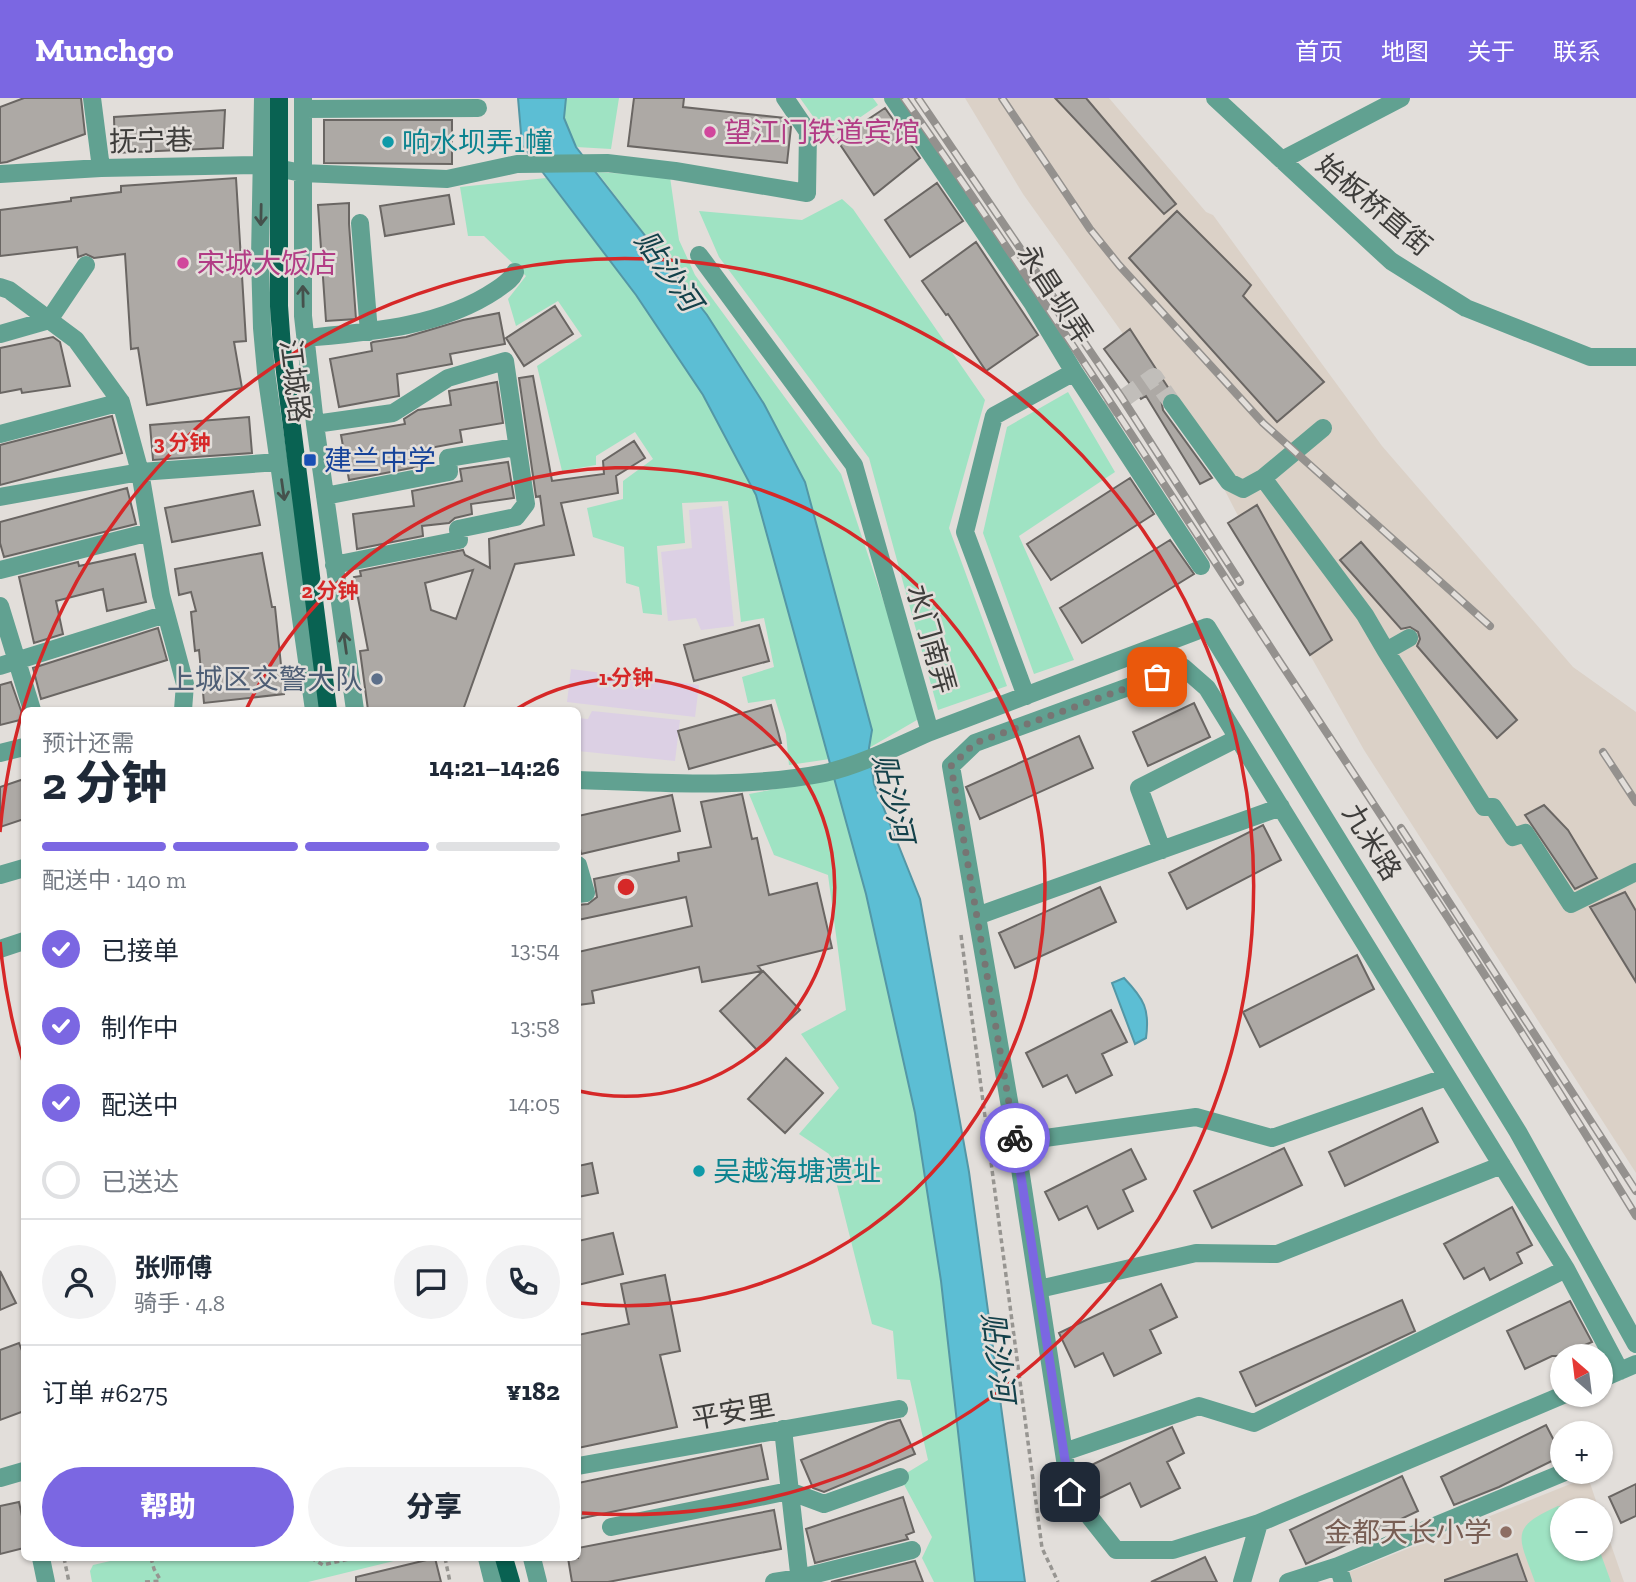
<!DOCTYPE html>
<html lang="zh">
<head>
<meta charset="utf-8">
<style>
  :root { --surface:#fff; --page:#f2f2f3; --text:#1f2937; --muted:#747a83; --line:#e0e1e3; --accent:#7b67e2 }
  body { margin:0; font-family:"Zilla Slab","Noto Sans SC",serif; background:var(--page); color:var(--text); height:100vh; display:flex; flex-direction:column; font-size:26px; white-space:nowrap }
  * { box-sizing:border-box; margin:0 }
  p { font-size:23px; color:var(--muted) }
  .icon { flex:none; width:38px; height:38px; fill:none; stroke:currentColor; stroke-width:2; stroke-linecap:round; stroke-linejoin:round }
  .map { position:relative; flex:1; overflow:hidden }
  .panel { position:absolute; left:21px; top:609px; width:560px; height:854px; display:flex; flex-direction:column; background:var(--surface); border-radius:10px; box-shadow:0 2px 5px #0004 }
  .panel>* { flex:none }
  .needle { width:46px; rotate:332deg }
  .controls { position:absolute; left:1550px; top:1246px; display:grid; gap:14px }
  .controls a { display:grid; place-items:center; width:63px; height:63px; border-radius:50%; background:var(--surface); box-shadow:0 2px 5px #0004; font-size:35px }
  .pin { position:absolute; display:grid; place-items:center; width:60px; height:60px; color:#fff; margin:-30px; border-radius:14px; box-shadow:0 4px 10px #0006 }
  .courier { position:absolute; display:grid; place-items:center; width:70px; height:70px; margin:-35px; border:5px solid #7b67e2; border-radius:50%; background:#fff; color:#222; box-shadow:0 2px 9px #0007 }
  .head em { font-style:normal; font-weight:800 }
  .head div { display:flex; flex-direction:column-reverse }
  .head { display:flex; align-items:center; justify-content:space-between; height:119px; padding:0 21px }
  h1 { font-size:46px; font-weight:800; line-height:52px }
  .bar { display:grid; grid-template-columns:repeat(4,1fr); gap:10px 7px; align-content:center; height:84px; padding:0 21px }
  .bar i { height:9px; border-radius:5px; background:var(--line) }
  .bar .active { background:var(--accent) }
  .bar p { grid-column:span 4 }
  .line { display:flex; align-items:center; gap:18px; padding:0 21px; border-top:2px solid var(--line) }
  .line div { flex:1 }
  .round { display:grid; place-items:center; flex:none; width:74px; height:74px; border-radius:37px; background:var(--page) }
  ol { padding:0 21px; list-style:none }
  li { display:flex; align-items:center; gap:21px; height:77px }
  li p { margin-inline-start:auto }
  li .icon { padding:7px; border-radius:50%; background:var(--accent); color:#fff; stroke-width:4 }
  li:last-child { color:var(--muted) }
  li i { width:38px; height:38px; border:4px solid var(--line); border-radius:50% }
  .button { display:flex; gap:14px; margin-top:auto; padding:14px 21px }
  .button a { flex:1; height:80px; border-radius:42px; background:var(--accent); color:#fff; font-size:28px; font-weight:800; line-height:80px; text-align:center }
  .button a+a { background:var(--page); color:var(--text) }
  header { display:flex; align-items:center; gap:42px; box-sizing:border-box; height:98px; padding:0 35px; background:var(--accent); color:#fff }
  header strong { font-size:33px }
  nav { display:flex; gap:38px; margin-inline-start:auto; font-size:24px }
  .map>svg:first-child { display:block }
</style>
</head>
<body>
<header>
<strong>Munchgo</strong>
<nav><a>首页</a><a>地图</a><a>关于</a><a>联系</a></nav>
</header>
<div class="map">
<svg width="1636" height="1484" viewBox="0 0 1636 1484">
  <rect width="100%" height="100%" fill="#e2deda"/>
  <!-- commercial -->
  <path fill="#dcd0e4" d="M722,408L734,528L701,532L696,520L668,523L661,454L692,450L689,412Z
    M571,571L699,587L695,619L567,604Z
    M592,613L680,622L675,663L578,653V620L588,621Z"/>
  <!-- built -->
  <path fill="#dbd1c7" d="M965,0H1109L1206,114L1213,117L1382,348L1573,569L1636,614V1075L1364,652L1310,557L1206,356L1154,279L1023,96Z
    M1588,1379L1599,1412H1563V1451H1601V1418L1624,1484H1352L1349,1474Z"/>
  <!-- green -->
  <path fill="#9fe3c3" d="M566,0H619L611,51L576,49L564,20Z
    M800,0H873L878,7L829,41Z
    M597,74L670,79L679,142L695,177L841,376L922,619L869,650L872,632L805,384L764,306L707,217Z
    M546,80L636,197L703,297L756,397L830,661L789,667L786,636L775,601L748,605L742,579L774,569L764,520L741,524L728,403L682,405L685,445L657,448L662,517L643,515L639,489L626,485L624,449L593,439L587,410L623,401V383L653,361L635,334L596,358V367L562,373L537,268L582,238L558,203L516,228L508,201L526,178L484,138H468L460,89Z
    M842,101L853,111L985,302L949,430L1007,588L938,612L869,360L719,159L699,113L802,122Z
    M1068,294L1115,374L1019,438L1074,562L1034,576L983,435L1007,329Z
    M835,680L866,796L915,1015L941,1183L975,1484H934L922,1460L932,1439L900,1379L928,1362L910,1282L897,1281L893,1233L872,1226L829,1056L799,1036L839,990L801,936L846,912L828,777L774,757L749,696Z
    M1558,1408L1578,1412H1563V1451H1599L1611,1484H1535C1519,1439 1508,1430 1558,1408Z
    M123,1460H406L308,1484H92L90,1473L93,1467Z"/>
  <!-- water -->
  <path fill="#5cbed4" stroke="#5397a6" stroke-width="2" d="M518,0H566L564,20L576,49L707,217L764,306L805,384L872,632L869,650L874,686L920,801L969,1074L1025,1484H975L941,1183L915,1015L866,796L756,397L703,297L636,197L522,47Z
    M1124,880C1144,901 1150,911 1146,940L1135,946L1112,885Z"/>
  <!-- building -->
  <path fill="#ada9a5" stroke="#6a6663" stroke-width="2" fill-rule="evenodd" d="M24,0H81L85,36L7,64L0,65V9Z
    M634,0H684L683,9L785,20L791,29L787,65L628,48Z
    M1055,0H1086L1176,106L1164,116Z
    M885,10L920,60L874,97L837,42Z
    M225,12L223,50L115,55L114,19Z
    M324,22H452V66L324,65Z
    M236,80L246,243L234,244L242,290L147,307L138,250L131,251L125,156L94,160L86,156L78,159L77,149L0,158V112L71,103V100L121,94V88Z
    M937,85L963,123L910,159L885,122Z
    M449,97L454,126L385,138L380,108Z
    M349,105V126L356,221L326,223L318,107Z
    M1177,113L1251,187L1243,198L1324,284L1277,324L1129,160Z
    M976,144L1038,237L986,273L948,216L946,217L922,183Z
    M555,208L573,236L524,268L506,240Z
    M499,215L505,246L450,256L452,266L397,276L399,298L339,309L330,261L372,253L371,245L373,244L406,239L463,222Z
    M1130,231L1171,294L1161,301L1163,312L1212,380L1200,386L1146,298L1141,301L1104,251Z
    M53,239L60,244L70,288L22,295L21,291L0,295V250Z
    M533,278L552,383L604,376L603,363L634,343L645,360L616,378L618,395L561,405L574,457L515,466L463,612H368L360,553L368,552L354,479L361,478L360,473L463,452L465,457L490,470L489,441L544,427L540,398L536,399L519,280ZM473,472L456,521L431,512L425,485Z
    M497,284L503,325L460,332L462,344L419,352L422,368L349,382L341,337L405,326L404,321L418,312L451,307L449,293Z
    M112,318L122,355L0,387V347Z
    M249,319L252,355L153,362L150,327Z
    M508,364L514,400L471,406L472,416L455,420L449,425L422,428L423,438L357,451L353,416L414,408L412,393L462,383L460,371Z
    M1130,380L1154,416L1051,482L1027,446Z
    M127,390L136,426L4,459L0,445V424Z
    M253,393L260,427L172,444L165,410Z
    M1257,407L1332,542L1310,557L1228,425Z
    M1170,442L1194,476L1082,545L1060,510Z
    M1361,444L1517,622L1497,640L1417,548L1420,541L1418,534L1410,529L1401,531L1340,462Z
    M262,455L272,509H275L284,596L204,605L199,552L195,553L191,514L196,513L191,494L179,497L175,471Z
    M135,456L146,504L107,513L103,491L56,503L63,536L34,545L19,479L78,464L79,468Z
    M759,527L769,563L694,583L684,547Z
    M158,530L167,562L41,601L33,570Z
    M11,584L24,621L0,627V587Z
    M1194,605L1210,639L1148,668L1133,634Z
    M771,607L781,645L689,671L678,633Z
    M1079,638L1093,670L980,721L966,689Z
    M24,681V721L0,729V689Z
    M742,696L752,741L757,740L769,797L817,785L832,850L758,868L762,873L702,884L699,869L592,893L594,905L578,907V854L692,828L686,799L578,822V807L588,806L597,799L594,781L679,763L678,755L711,749L701,704Z
    M672,697L680,733L581,756L578,741V718Z
    M1544,707L1568,732L1597,780L1575,791L1525,717Z
    M1263,727L1281,762L1187,811L1169,775Z
    M1100,789L1116,824L1015,870L999,835Z
    M1625,794L1636,813V884L1590,809Z
    M1357,857L1374,891L1260,949L1243,914Z
    M763,873L800,912L757,952L720,913Z
    M1111,912L1127,944L1102,956L1112,977L1076,995L1067,977L1043,989L1026,955Z
    M786,960L823,995L785,1035L748,1001Z
    M1422,1010L1438,1044L1345,1088L1329,1054Z
    M1284,1050L1302,1087L1212,1130L1194,1093Z
    M1131,1051L1146,1081L1123,1092L1133,1113L1098,1131L1087,1108L1059,1122L1045,1094Z
    M592,1065L598,1095L578,1099V1068Z
    M1512,1109L1532,1147L1517,1155L1522,1165L1490,1182L1484,1170L1464,1181L1444,1146Z
    M613,1135L623,1176L578,1187V1143Z
    M0,1173L16,1205L0,1212Z
    M665,1177L680,1253L660,1257L677,1329L578,1350V1237L629,1226L621,1186Z
    M1161,1186L1177,1219L1150,1232L1161,1255L1114,1278L1103,1255L1075,1269L1059,1235Z
    M1402,1202L1415,1233L1256,1308L1240,1274Z
    M1570,1203L1592,1244L1580,1249L1585,1258H1552L1525,1271L1507,1233Z
    M19,1245L24,1258V1313L0,1322V1252Z
    M900,1322L915,1356L824,1394L813,1390L801,1362L888,1325Z
    M1546,1327L1562,1358L1499,1389L1454,1407L1441,1379Z
    M1172,1329L1184,1355L1167,1364L1180,1390L1141,1409L1130,1385L1100,1400L1085,1370Z
    M761,1347L768,1381L578,1421V1385Z
    M1402,1378L1418,1413L1306,1466L1290,1432Z
    M1636,1386V1418L1621,1425L1609,1399Z
    M903,1399L914,1434L906,1437L908,1441L815,1465L806,1431Z
    M19,1404L24,1428V1450L0,1456V1408Z
    M774,1412L781,1451L608,1484H572L568,1460H578V1450Z
    M1517,1456L1527,1484H1445V1482Z
    M1205,1459L1217,1484H1151Z
    M435,1460L441,1484H356V1479Z
    M915,1463L923,1484H831Z"/>
  <g fill="none" stroke-linecap="round" stroke-linejoin="round">
    <!-- minor-tunnel -->
    <path stroke="#c1beba" stroke-width="18" stroke-dasharray="18 9" stroke-linecap="butt" d="M1101,316L1154,279L1172,305"/>
    <!-- path -->
    <path stroke="#979591" stroke-width="3.5" stroke-dasharray="5 3.5" stroke-linecap="butt" d="M961,837L1042,1450L1058,1484
      M64,1460L69,1484
      M151,1460L154,1471L161,1483
      M311,1460L323,1467L353,1460
      M445,1460L450,1484
      M145,1484L161,1483"/>
    <!-- minor -->
    <path stroke="#61a191" stroke-width="18" d="M92,0L101,70
      M263,0L260,160L262,230L266,274L314,612
      M303,0V218L315,326L355,612
      M893,0L1033,206L1074,274L1201,468
      M1215,0L1391,163L1466,210L1590,259H1636
      M303,11L478,10
      M1282,62L1401,0
      M0,76L101,70L261,67L302,75L447,81L517,66L607,65L675,73L807,95L808,34L785,0
      M360,125L369,234
      M0,189L9,192L76,242L121,304L140,374L161,497L185,586L183,612
      M0,236L49,222L86,167
      M306,240C370,234 441,229 496,192C504,186 511,183 515,174
      M1172,305L1229,384L1243,391L1263,380L1323,330
      M315,326L393,315L448,280L505,263L526,406L516,419L458,431L459,442L334,467
      M0,336L121,304
      M1263,380L1365,517L1386,553L1409,540
      M325,398L449,374L448,360L516,349
      M0,399L140,374L279,364
      M0,472L150,434
      M0,508L32,612
      M1386,553L1484,709H1493L1513,739L1525,735L1571,806L1636,774
      M0,568L166,516
      M1026,598L965,434L994,318L1074,274
      M930,634L1207,529L1518,1034L1636,1246
      M0,655L24,649
      M578,682C659,685 744,691 825,675C858,668 898,648 930,634L854,367L699,157
      M1162,752L1139,690L1238,640
      M578,767L586,795L578,796
      M0,777L24,770
      M977,818L1281,709
      M0,851L24,843
      M1016,1044L1196,1019L1272,1040L1447,979
      M1039,1191L1196,1155L1277,1156L1502,1067
      M1601,1281L1636,1266
      M783,1331L800,1484
      M1064,1354L1199,1308L1254,1325L1566,1171
      M578,1368L899,1311
      M0,1380L24,1373
      M1259,1425L1173,1452H1116L1070,1394L1014,1032L951,668L975,645L1183,569L1207,590L1566,1171L1620,1273
      M611,1429L789,1393L824,1406L900,1379
      M41,1460L46,1484
      M487,1460L493,1484
      M532,1460L538,1484
      M774,1484L800,1480L912,1452
      M1242,1484L1259,1425L1563,1297
      M1288,1484L1338,1468
      M1343,1484L1338,1468L1565,1374"/>
    <!-- major -->
    <path stroke="#096252" stroke-width="18" d="M279,0V208L282,250L328,612
      M504,1460L511,1484"/>
    <!-- rail casing -->
    <g stroke="#94918e" stroke-width="8">
      <path id="rail" d="M904,0C1034,185 1157,375 1280,564C1401,747 1522,931 1636,1118
        M918,0L1122,300L1240,484
        M1002,0L1090,131L1119,167L1263,325L1490,528
        M1603,654L1636,704
        M1401,730L1636,1093"/>
    </g>
    <!-- rail -->
    <use href="#rail" stroke="#e2deda" stroke-width="5" stroke-dasharray="16" stroke-linecap="butt"/>
  </g>
  <!-- one-way arrows -->
  <defs><path id="oneway-shaft" d="M-6 0H5M1.5-3L5.5 0L1.5 3" fill="none" stroke-width="1.6" stroke-linecap="round" stroke-linejoin="round" transform="scale(1.75)"/></defs>
  <g stroke="#45514c">
    <use href="#oneway-shaft" transform="translate(261 117) rotate(91)"/>
    <use href="#oneway-shaft" transform="translate(303 198) rotate(-91)"/>
    <use href="#oneway-shaft" transform="translate(283 392) rotate(82)"/>
    <use href="#oneway-shaft" transform="translate(345 545) rotate(-98)"/>
  </g>
  <g fill="none" stroke-linecap="round" stroke-linejoin="round">
    <!-- done -->
    <path stroke="#777573" stroke-width="7" stroke-dasharray="0 12.6" d="M1015,1040L951,668L975,645L1157,579"/>
    <!-- route -->
    <path stroke="#7b67e2" stroke-width="9" d="M1015,1040L1070,1394"/>
  </g>
  <!-- distance rings -->
  <g fill="none" stroke="#d62828" stroke-width="3.5">
    <path d="M515 612A209 209 0 1 1 579 993"/>
    <path d="M246 612A419 419 0 1 1 579 1205"/>
    <path d="M24 967A628 628 0 0 1 0 844M0 734A628 628 0 1 1 582 1415"/>
  </g>
  <!-- markers -->
  <g fill="#d1479c" stroke="#e2deda" stroke-width="2.5">
    <circle cx="710" cy="34" r="7"/>
    <circle cx="183" cy="165" r="7"/>
  </g>
  <g fill="#0f9aa8" stroke="#e2deda" stroke-width="2.5">
    <circle cx="388" cy="44" r="7"/>
    <circle cx="699" cy="1073" r="7"/>
  </g>
  <rect fill="#1a4fb4" stroke="#e2deda" stroke-width="2.5" x="303" y="355" width="14" height="14" rx="3.5"/>
  <circle fill="#5c6f8a" stroke="#e2deda" stroke-width="2.5" cx="377" cy="581" r="7"/>
  <circle fill="#8d6e63" stroke="#e2deda" stroke-width="2.5" cx="1506" cy="1434" r="7"/>
  <g text-anchor="middle" dominant-baseline="central" stroke-width="5" stroke-linejoin="round" paint-order="stroke">
    <!-- hotel labels -->
    <g font-size="28" fill="#b23c85" stroke="#e2deda" text-anchor="start">
      <text x="724" y="34">望江门铁道宾馆</text>
      <text x="197" y="165">宋城大饭店</text>
    </g>
    <!-- street labels -->
    <g font-size="28" fill="#3e3d3b" stroke="#e2deda">
      <text transform="translate(151 43) rotate(-1)">抚宁巷</text>
      <text transform="translate(1374 107) rotate(40)">始板桥直街</text>
      <text transform="translate(1055 196) rotate(57)">永昌坝弄</text>
      <text transform="translate(295 283) rotate(83)">江城路</text>
      <text transform="translate(931 541) rotate(74)">水门南弄</text>
      <text transform="translate(1372 744) rotate(58)">九米路</text>
      <text transform="translate(733 1314) rotate(-10)">平安里</text>
    </g>
    <!-- culture labels -->
    <g font-size="28" fill="#0d838f" stroke="#e2deda" text-anchor="start">
      <text x="402" y="44">响水坝弄1幢</text>
      <text x="713" y="1073">吴越海塘遗址</text>
    </g>
    <!-- transit labels -->
    <g font-size="28" fill="#164399" stroke="#e2deda" text-anchor="start">
      <text x="324" y="362">建兰中学</text>
    </g>
    <!-- service labels -->
    <g font-size="28" fill="#4e5e75" stroke="#e2deda" text-anchor="end">
      <text x="363" y="581">上城区交警大队</text>
    </g>
    <!-- education labels -->
    <g font-size="28" fill="#785e54" stroke="#e2deda" text-anchor="end">
      <text x="1492" y="1434">金都天长小学</text>
    </g>
    <!-- water labels -->
    <g font-size="30" font-style="italic" fill="#13414a" stroke="#e2deda">
      <text transform="translate(668 173) rotate(55)">贴沙河</text>
      <text transform="translate(893 700) rotate(77)">贴沙河</text>
      <text transform="translate(998 1259) rotate(83)">贴沙河</text>
    </g>
  </g>
  <circle cx="626" cy="789" r="10" fill="#d62828" stroke="#e2deda" stroke-width="3.5"/>
  <g font-size="21" text-anchor="middle" font-weight="bold" fill="#d62828" stroke="#e2deda" stroke-width="5" stroke-linejoin="round" paint-order="stroke">
    <text x="182" y="352">3 分钟</text>
    <text x="330" y="500">2 分钟</text>
    <text x="626" y="587">1 分钟</text>
  </g>
</svg>
<div class="controls">
<a><svg class="needle" viewBox="-14 -14 28 28"><path d="M0-13l5 13h-10z" fill="#e53935"/><path d="M0 13l5-13h-10z" fill="#747a83"/></svg></a>
<a>+</a>
<a>−</a>
</div>
<div class="pin" style="left:1157px;top:579px;background:#ea580c"><svg class="icon" aria-label="bag" viewBox="0 0 24 24"><path d="M5 8h14l-1 12H6zM9 8a3 3 0 0 1 6 0"/></svg></div>
<div class="pin" style="left:1070px;top:1394px;background:#1f2937"><svg class="icon" aria-label="home" viewBox="0 0 24 24"><path d="M3 11l9-7 9 7M6 9v11h12V9"/></svg></div>
<div class="courier" style="left:1015px;top:1040px"><svg class="icon" aria-label="bike" viewBox="0 0 24 24"><circle cx="6" cy="16" r="4"/><circle cx="18" cy="16" r="4"/><path d="M6 16l4-8h5l3 8M10 8l3 8H6M13 5h3"/></svg></div>
<section class="panel">
<div class="head"><div><h1>2 分钟</h1><p>预计还需</p></div><em>14:21–14:26</em></div>
<div class="bar"><i class="active"></i><i class="active"></i><i class="active"></i><i></i><p>配送中 · 140 m</p></div>
<ol>
<li><svg class="icon" aria-label="check" viewBox="0 0 24 24"><path d="M5 12l5 5 9-10"/></svg>已接单<p>13:54</p></li>
<li><svg class="icon" aria-label="check" viewBox="0 0 24 24"><path d="M5 12l5 5 9-10"/></svg>制作中<p>13:58</p></li>
<li><svg class="icon" aria-label="check" viewBox="0 0 24 24"><path d="M5 12l5 5 9-10"/></svg>配送中<p>14:05</p></li>
<li><i></i>已送达</li>
</ol>
<div class="line" style="height:126px"><a class="round"><svg class="icon" aria-label="person" viewBox="0 0 24 24"><circle cx="12" cy="8" r="4"/><path d="M4 21q1-7 8-7t8 7"/></svg></a><div><b>张师傅</b><p>骑手 · 4.8</p></div><a class="round"><svg class="icon" aria-label="chat" viewBox="0 0 24 24"><path d="M4 5h16v11H9l-5 4z"/></svg></a><a class="round"><svg class="icon" aria-label="phone" viewBox="0 0 24 24"><path d="M5 4h4l2 5-3 2q2 4 5 5l2-3 5 2v4C11 20 4 13 5 4z"/></svg></a></div>
<div class="line" style="height:91px"><div>订单 #6275</div><b>¥182</b></div>
<div class="button"><a>帮助</a><a>分享</a></div>
</section>
</div>
</body>
</html>
